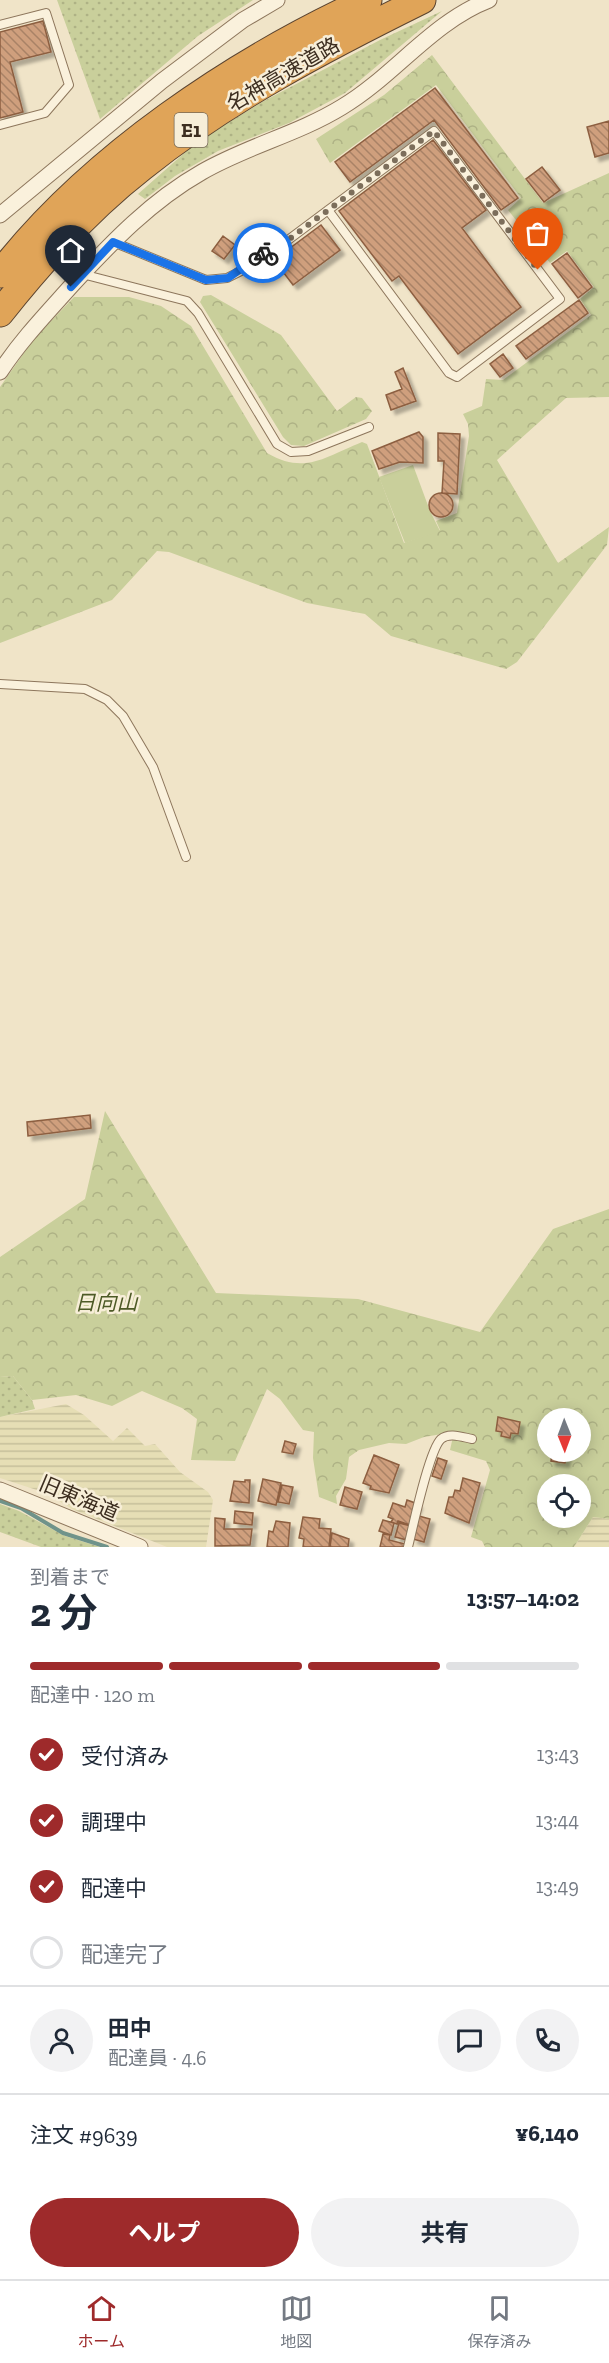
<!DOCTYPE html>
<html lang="ja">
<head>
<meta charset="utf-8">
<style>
  :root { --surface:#fff; --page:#f2f2f3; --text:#1f2937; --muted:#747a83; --line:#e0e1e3; --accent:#9e2a2b }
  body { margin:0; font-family:"Zilla Slab","Noto Sans JP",serif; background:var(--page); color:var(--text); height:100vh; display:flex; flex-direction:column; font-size:22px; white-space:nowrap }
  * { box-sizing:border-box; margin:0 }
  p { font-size:20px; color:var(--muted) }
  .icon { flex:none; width:33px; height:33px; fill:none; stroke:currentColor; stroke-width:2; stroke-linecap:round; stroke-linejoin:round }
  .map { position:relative; height:1547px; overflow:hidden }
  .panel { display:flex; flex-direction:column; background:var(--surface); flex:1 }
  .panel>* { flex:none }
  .needle { width:39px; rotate:179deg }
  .fabs { position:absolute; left:537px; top:1408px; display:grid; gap:12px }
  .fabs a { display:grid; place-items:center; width:54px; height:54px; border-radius:50%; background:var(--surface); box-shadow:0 3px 15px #0003; font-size:30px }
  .pin { position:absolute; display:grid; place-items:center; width:51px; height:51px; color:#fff; margin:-62px -26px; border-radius:50% 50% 50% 0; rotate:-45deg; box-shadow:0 0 6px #0007 }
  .pin .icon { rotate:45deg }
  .courier { position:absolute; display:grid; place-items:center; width:60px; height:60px; margin:-30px; border:4px solid #1a73e8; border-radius:50%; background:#fff; color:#222; box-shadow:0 2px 8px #0007 }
  .head em { font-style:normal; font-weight:700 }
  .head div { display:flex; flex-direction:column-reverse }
  .head { display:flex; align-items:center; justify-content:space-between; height:102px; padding:0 30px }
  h1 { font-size:39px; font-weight:700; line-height:45px }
  .bar { display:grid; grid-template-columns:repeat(4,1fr); gap:9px 6px; align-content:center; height:72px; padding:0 30px }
  .bar i { height:8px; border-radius:4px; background:var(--line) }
  .bar .on { background:var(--accent) }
  .bar p { grid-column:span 4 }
  .line { display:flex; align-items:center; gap:15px; padding:0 30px; border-top:2px solid var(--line) }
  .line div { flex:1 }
  .round { display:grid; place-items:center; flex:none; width:63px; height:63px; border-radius:32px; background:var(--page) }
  ol { padding:0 30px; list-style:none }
  li { display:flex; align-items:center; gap:18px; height:66px }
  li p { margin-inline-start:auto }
  li .icon { padding:6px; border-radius:50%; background:var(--accent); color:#fff; stroke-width:4 }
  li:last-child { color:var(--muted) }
  li i { width:33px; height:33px; border:3px solid var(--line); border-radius:50% }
  .action { display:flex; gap:12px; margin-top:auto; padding:12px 30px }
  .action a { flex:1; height:69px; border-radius:36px; background:var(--accent); color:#fff; font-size:24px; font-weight:700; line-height:69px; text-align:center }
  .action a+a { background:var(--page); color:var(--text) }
  .tabs { display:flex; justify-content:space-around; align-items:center; height:84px; border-top:2px solid var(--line); background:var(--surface); font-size:16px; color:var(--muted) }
  .tabs a { display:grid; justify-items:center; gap:3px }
  .tabs .on { color:var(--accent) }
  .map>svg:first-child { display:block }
</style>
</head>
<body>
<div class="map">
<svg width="609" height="1547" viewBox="0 0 609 1547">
  <defs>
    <pattern id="farmland-rules" width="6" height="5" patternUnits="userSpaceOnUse" patternTransform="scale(1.5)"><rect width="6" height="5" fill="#e6deb5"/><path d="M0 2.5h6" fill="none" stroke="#c6bf9b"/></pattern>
    <pattern id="grass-dots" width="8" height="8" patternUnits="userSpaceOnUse" patternTransform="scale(1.5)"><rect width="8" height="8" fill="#c9cf9b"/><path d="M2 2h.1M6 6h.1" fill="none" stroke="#aeb285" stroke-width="1.8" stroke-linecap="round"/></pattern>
    <pattern id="forest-crowns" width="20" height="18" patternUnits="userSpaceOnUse" patternTransform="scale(1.5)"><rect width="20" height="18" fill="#c9cf9b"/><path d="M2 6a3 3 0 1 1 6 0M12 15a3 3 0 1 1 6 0" fill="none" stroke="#aeb285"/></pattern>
    <pattern id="building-back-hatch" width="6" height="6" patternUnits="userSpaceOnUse" patternTransform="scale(1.5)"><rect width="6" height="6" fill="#cf9f7d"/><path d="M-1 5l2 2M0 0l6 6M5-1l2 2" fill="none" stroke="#a98266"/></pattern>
    <filter id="shadow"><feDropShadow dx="4.5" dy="4.5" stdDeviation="1.5" flood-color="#0004"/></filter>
  </defs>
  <rect width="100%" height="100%" fill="#f0e4c8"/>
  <!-- farmland -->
  <path fill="url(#farmland-rules)" d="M66,1404L84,1415L113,1441L127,1428L145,1446L155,1444L180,1472L208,1492L213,1500L206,1547H167L72,1509L46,1493L0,1478V1417Z
    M593,1517L609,1519V1547H574Z"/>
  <!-- grass -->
  <path fill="url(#grass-dots)" d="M57,0H253L198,36L100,119Z
    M442,11L345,93L289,123L218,151L175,176L145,199L138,194L198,141L262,102L380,40Z
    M13,1376L32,1400L35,1409L0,1417V1377Z
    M0,1504L19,1511L65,1536L100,1547H41L0,1532Z"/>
  <!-- forest -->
  <path fill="url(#forest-crowns)" fill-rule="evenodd" d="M432,55L543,203L609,173V397L566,398L497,460L558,563L609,527L607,545L517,662L506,669L391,636L365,614L307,603L169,552L157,551L112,600L0,643V387L33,340L74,297H129L161,306L191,326L267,453C305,475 325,457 362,442L367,444L404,543L440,530L436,521L457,513L469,436L468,424L463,414L482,406L486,379L503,380L591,315L580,299L594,287L567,251L550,263L508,210L521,198L436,85L330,163L316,139L384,95Z
    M211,295L281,335L337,411L356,397L362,398L372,411L366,419L304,446L291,445L283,437L200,302L203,296Z
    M105,1111L216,1293L358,1299L480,1332L553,1229L609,1209V1519L593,1517L574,1547H485L482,1541L471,1537L490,1470L486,1461L450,1450L454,1432L424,1437L406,1444L389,1443L359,1450L349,1457L346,1479L336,1496L337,1504L319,1497L313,1458L314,1432L303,1430L280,1399L267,1389L235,1461L191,1460L197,1419L182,1408L142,1391L112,1406L76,1395L32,1400L13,1376L0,1377V1257L85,1199ZM548,1419H580V1452H548ZM548,1485H580V1518H548Z"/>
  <!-- pitch -->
  <path fill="#c9cf9b" d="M413,465L430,511L440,531L405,543L379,477Z"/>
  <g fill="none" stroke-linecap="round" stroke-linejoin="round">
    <!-- stream -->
    <path stroke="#6f938a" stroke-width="4" d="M0,1501L21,1508L63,1533L107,1547"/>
  </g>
  <!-- building -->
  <path fill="url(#building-back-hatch)" stroke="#8d5f41" stroke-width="1.5" filter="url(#shadow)" d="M43,21L51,52L10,62L23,112L0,118V32Z
    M435,88L518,198L501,210L434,120L350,182L335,162Z
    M609,121V153L595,157L587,127Z
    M433,140L486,210L462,228L521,307L458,354L399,276L392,281L339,211Z
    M542,167L560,190L544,202L526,179Z
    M321,225L340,250L293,285L274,260Z
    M223,236L235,245L224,259L212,251Z
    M567,253L592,287L578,298L552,264Z
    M579,300L588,313L526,359L516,346Z
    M503,354L513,368L500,377L490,364Z
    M403,368L416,401L391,410L386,395L402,389L395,372Z
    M419,432L423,437V463L400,462L379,469L372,451Z
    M438,433L460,434L457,494L442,493L444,461H438Z
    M429 505a12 12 0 1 1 24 0a12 12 0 1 1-24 0Z
    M90,1115L91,1128L28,1136L27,1122Z
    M498,1417L520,1422L518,1434L511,1433L510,1438L501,1436L502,1432L496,1431Z
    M285,1441L296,1444L293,1454L282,1452Z
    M552,1452H567L565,1463L551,1461Z
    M374,1455L399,1465L389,1493L370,1489L371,1486L363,1483Z
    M438,1458L447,1461L441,1479L432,1476Z
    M463,1478L480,1483L469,1523L445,1513L449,1497H453L455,1490L460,1491Z
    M263,1479L281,1483L276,1505L258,1501Z
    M245,1480H250L249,1503L230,1501L234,1481L245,1482Z
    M282,1485L293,1487L289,1504L278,1502Z
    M345,1487L362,1492L357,1509L340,1505Z
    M407,1500L418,1504L410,1525L398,1521L397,1524L391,1522L393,1519L388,1517L393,1503L405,1507Z
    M235,1511L253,1513L252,1525L234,1523Z
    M419,1516L430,1519L424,1542L413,1539Z
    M303,1517L320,1519L319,1528L331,1529L329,1547H303L304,1539L299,1538Z
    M215,1518L225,1519L224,1529H252L250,1545L215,1546Z
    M383,1520L394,1523L391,1535L379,1531Z
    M276,1521L290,1523L288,1547H267L269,1531L273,1532Z
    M399,1523L411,1526L407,1540L395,1537Z
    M332,1533L349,1539L348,1547H330Z
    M383,1534L390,1535L389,1540L405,1544V1547H380Z"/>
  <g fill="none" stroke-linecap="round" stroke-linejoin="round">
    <!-- lane casing -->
    <g stroke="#8d765c" stroke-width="10">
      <path id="lane" d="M0,25L46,13L69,85L45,113L0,125
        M113,242L206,280L227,278L241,271L257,255L276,249L434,131L560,299L457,377L449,373L328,210
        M82,274L187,301L198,313L277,444L291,452L308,451L369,427
        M0,684L85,689L107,700L123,716L153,767L186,857
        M408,1547C413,1527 429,1450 441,1439C449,1432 462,1437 472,1439"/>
    </g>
    <!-- street casing -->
    <g stroke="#8d765c" stroke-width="17">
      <path id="street" d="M0,215L162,81L243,20L277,0
        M0,372C21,340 47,313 72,285C112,242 151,201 202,172C247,146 298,134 342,107C394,76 432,22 489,0
        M0,1490L140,1547"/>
    </g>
    <!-- highway casing -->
    <g stroke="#5b4430" stroke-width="29">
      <path id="highway" d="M0,274C91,157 235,61 368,0
        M0,313C42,260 88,209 142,167C227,99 325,48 422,0"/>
    </g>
    <!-- lane -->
    <use href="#lane" stroke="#faf1dc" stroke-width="8"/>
    <!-- street -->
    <use href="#street" stroke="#faf1dc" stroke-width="15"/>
    <!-- highway -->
    <use href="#highway" stroke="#e0a458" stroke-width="27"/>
  </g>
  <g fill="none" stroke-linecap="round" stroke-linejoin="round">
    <!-- done -->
    <path stroke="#7c6e5b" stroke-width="6" stroke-dasharray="0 10.8" d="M263,253L276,249L434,131L538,270"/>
    <!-- route -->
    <path stroke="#1a73e8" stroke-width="8" d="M71,287L113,242L206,280L228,278L263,253"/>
  </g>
  <g text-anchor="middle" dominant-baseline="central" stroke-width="5" stroke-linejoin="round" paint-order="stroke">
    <!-- shield labels -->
    <rect fill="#f7eed8" stroke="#756857" stroke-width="1.5" x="174.5" y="113" width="33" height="34" rx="4.5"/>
    <g font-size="20" font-weight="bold" fill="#3d2e20">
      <text x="191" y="130">E1</text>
    </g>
    <!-- street labels -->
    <g font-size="21" fill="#3d2e20" stroke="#f7eed8">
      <text transform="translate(283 74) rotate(-30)">名神高速道路</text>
      <text transform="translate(79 1498) rotate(23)">旧東海道</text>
    </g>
    <!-- park labels -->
    <g font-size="21" font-style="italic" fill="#4d5a26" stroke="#f7eed8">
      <text x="106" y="1302">日向山</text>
    </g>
  </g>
</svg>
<div class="fabs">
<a><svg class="needle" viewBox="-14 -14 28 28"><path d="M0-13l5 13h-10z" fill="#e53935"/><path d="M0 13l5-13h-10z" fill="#747a83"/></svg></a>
<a><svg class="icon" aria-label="locate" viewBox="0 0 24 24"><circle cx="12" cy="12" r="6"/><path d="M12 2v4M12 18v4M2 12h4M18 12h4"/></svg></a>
</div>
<div class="pin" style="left:538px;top:270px;background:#ea580c"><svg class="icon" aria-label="bag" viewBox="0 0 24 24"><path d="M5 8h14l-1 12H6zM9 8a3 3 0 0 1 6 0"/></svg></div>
<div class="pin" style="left:71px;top:287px;background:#1f2937"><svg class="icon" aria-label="home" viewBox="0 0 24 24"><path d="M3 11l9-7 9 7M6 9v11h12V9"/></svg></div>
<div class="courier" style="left:263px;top:253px"><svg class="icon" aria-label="bike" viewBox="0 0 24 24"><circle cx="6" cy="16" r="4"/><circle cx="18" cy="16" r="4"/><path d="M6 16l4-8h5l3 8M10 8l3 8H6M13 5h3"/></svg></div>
</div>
<section class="panel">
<div class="head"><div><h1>2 分</h1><p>到着まで</p></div><em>13:57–14:02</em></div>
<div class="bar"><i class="on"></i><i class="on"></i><i class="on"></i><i></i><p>配達中 · 120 m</p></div>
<ol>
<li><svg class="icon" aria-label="check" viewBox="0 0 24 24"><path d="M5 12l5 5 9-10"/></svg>受付済み<p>13:43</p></li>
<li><svg class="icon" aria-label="check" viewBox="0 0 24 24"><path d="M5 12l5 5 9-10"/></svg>調理中<p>13:44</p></li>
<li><svg class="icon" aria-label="check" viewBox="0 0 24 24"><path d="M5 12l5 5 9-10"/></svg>配達中<p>13:49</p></li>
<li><i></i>配達完了</li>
</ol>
<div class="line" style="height:108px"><a class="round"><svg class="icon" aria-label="person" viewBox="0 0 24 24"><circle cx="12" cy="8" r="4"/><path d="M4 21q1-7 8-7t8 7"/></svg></a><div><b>田中</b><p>配達員 · 4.6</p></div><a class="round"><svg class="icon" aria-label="chat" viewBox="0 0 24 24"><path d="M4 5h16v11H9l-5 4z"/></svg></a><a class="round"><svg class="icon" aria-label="phone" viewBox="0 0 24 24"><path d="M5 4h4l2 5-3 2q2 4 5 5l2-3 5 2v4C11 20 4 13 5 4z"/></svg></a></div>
<div class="line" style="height:78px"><div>注文 #9639</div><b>¥6,140</b></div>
<div class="action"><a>ヘルプ</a><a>共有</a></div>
</section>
<nav class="tabs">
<a class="on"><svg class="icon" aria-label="home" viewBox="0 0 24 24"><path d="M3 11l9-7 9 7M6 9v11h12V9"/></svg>ホーム</a>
<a><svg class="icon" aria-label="map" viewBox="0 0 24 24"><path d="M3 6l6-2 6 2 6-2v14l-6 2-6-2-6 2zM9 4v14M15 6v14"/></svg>地図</a>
<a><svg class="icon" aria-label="saved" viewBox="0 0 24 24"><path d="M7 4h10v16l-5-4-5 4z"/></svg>保存済み</a>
</nav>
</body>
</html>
